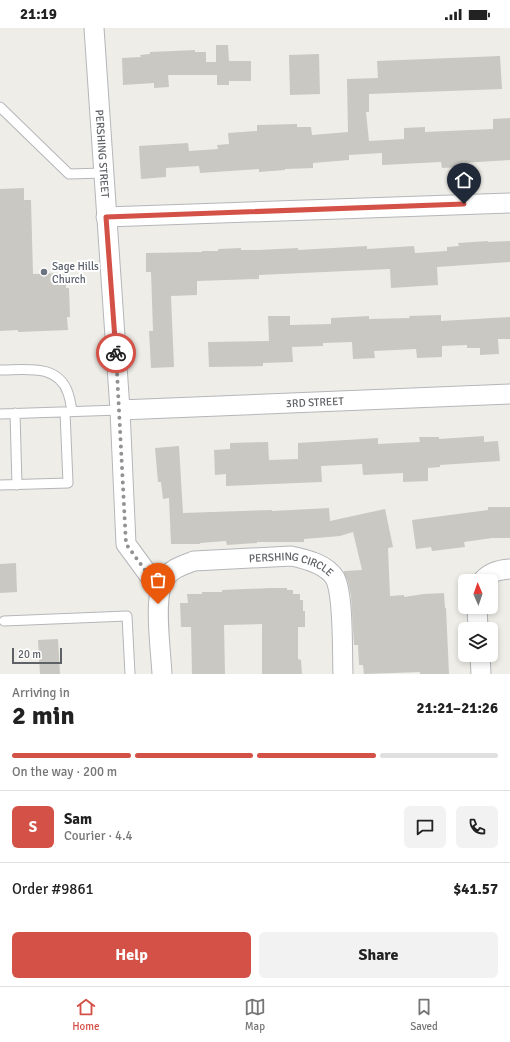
<!DOCTYPE html>
<html lang="en">
<head>
<meta charset="utf-8">
<style>
  :root { --surface:#fff; --page:#f2f2f2; --text:#222; --muted:#767676; --line:#e0e0e0; --accent:#d45147 }
  body { margin:0; font-family:Signika,sans-serif; background:var(--page); color:var(--text); height:100vh; display:flex; flex-direction:column; font-size:15px; white-space:nowrap }
  * { box-sizing:border-box; margin:0 }
  p { font-size:13px; color:var(--muted) }
  .icon { flex:none; width:22px; height:22px; fill:none; stroke:currentColor; stroke-width:2; stroke-linecap:round; stroke-linejoin:round }
  .map { position:relative; height:646px; overflow:hidden }
  .sheet { display:flex; flex-direction:column; background:var(--surface); flex:1 }
  .sheet>* { flex:none }
  .needle { width:26px; rotate:358deg }
  .controls { position:absolute; left:458px; top:546px; display:grid; gap:8px }
  .controls a { display:grid; place-items:center; width:40px; height:40px; border-radius:6px; background:var(--surface); box-shadow:0 2px 6px #0003; font-size:20px }
  .scale { position:absolute; left:12px; bottom:10px; width:50px; box-sizing:border-box; padding-left:4px; border:2px solid #5e6165; border-top:0; font-size:11px; line-height:14px; white-space:nowrap; color:#5e6165; -webkit-text-stroke:3px #fff; paint-order:stroke }
  .pin { position:absolute; display:grid; place-items:center; width:34px; height:34px; color:#fff; margin:-41px -17px; border-radius:50% 50% 50% 0; rotate:-45deg; box-shadow:0 0 4px #0007 }
  .pin .icon { rotate:45deg }
  .courier { position:absolute; display:grid; place-items:center; width:40px; height:40px; margin:-20px; border:3px solid #d45147; border-radius:50%; background:#fff; color:#222; box-shadow:0 1px 5px #0007 }
  .summary em { font-style:normal; font-weight:700 }
  .summary div { display:flex; flex-direction:column-reverse }
  .summary { display:flex; align-items:center; justify-content:space-between; height:68px; padding:0 12px }
  h1 { font-size:26px; font-weight:700; line-height:30px }
  .bar { display:grid; grid-template-columns:repeat(4,1fr); gap:6px 4px; align-content:center; height:48px; padding:0 12px }
  .bar i { height:5px; border-radius:3px; background:var(--line) }
  .bar .active { background:var(--accent) }
  .bar p { grid-column:span 4 }
  .line { display:flex; align-items:center; gap:10px; padding:0 12px; border-top:1px solid var(--line) }
  .line div { flex:1 }
  .round { display:grid; place-items:center; flex:none; width:42px; height:42px; border-radius:6px; background:var(--page) }
  .cta { display:flex; gap:8px; margin-top:auto; padding:8px 12px }
  .cta a { flex:1; height:46px; border-radius:6px; background:var(--accent); color:#fff; font-size:16px; font-weight:700; line-height:46px; text-align:center }
  .cta a+a { background:var(--page); color:var(--text) }
  .status { display:flex; justify-content:space-between; align-items:center; height:28px; padding:0 20px; background:var(--surface); direction:ltr }
  .status svg { height:11px; fill:currentColor }
  .menu { display:flex; justify-content:space-around; align-items:center; height:56px; border-top:1px solid var(--line); background:var(--surface); font-size:11px; color:var(--muted) }
  .menu a { display:grid; justify-items:center; gap:2px }
  .menu .active { color:var(--accent) }
  .map>svg:first-child { display:block }
</style>
</head>
<body>
<div class="status"><b>21:19</b><svg viewBox="0 0 49 12"><path d="M0 12V9h3v3zM5 12V6h3v6zM10 12V3h3v9zM15 12V0h3v12zM26 1h20v11H26zM47 4h2v5h-2z"/></svg></div>
<div class="map">
<svg width="510" height="646" viewBox="0 0 510 646">
  <rect width="100%" height="100%" fill="#efede7"/>
  <!-- building -->
  <path fill="#cac8c3" d="M216,17H228L229,33H251V53H229V57H217V47H168L169,59L154,60V55L123,57L122,30L141,29L140,27L150,26V24L195,22V24H206V34H216Z
    M319,26L320,66L290,67L289,27Z
    M500,28L502,61L369,66V84H366L369,113L404,111V100L425,99V104L493,101V91L510,90V132L462,135V139L442,140L441,134L382,137V125L349,127V132L313,135V140L285,141V142L259,144V141L200,145L199,138L166,140V149L141,151L139,118L188,115L189,123L218,121L217,117L229,116L228,105L257,103V97L297,96V99H311L312,107L348,104L347,51L378,50L377,33Z
    M24,160V172H31L33,246L66,245V260H69L70,289H67L68,302L18,304V302L0,303V161Z
    M488,213V214L510,213V234L437,239L438,257L391,260L390,241L259,247V251L197,253V267L171,268L174,339L151,340L149,303H153L151,244H146V225L202,224V223H218V221L241,220V222H258L298,220V222L367,218V221L414,218L415,225L447,223V219L459,218L458,215Z
    M441,287V293L510,289V311H498L499,326L480,327V320H467V317L442,318V329L417,330L416,321L374,323L375,330L353,331L352,314L323,315V318L292,319L293,334L263,335V338L209,339L208,314L269,313L268,288H290V297L331,296V290L369,288V291L410,290L409,288Z
    M484,408V414L498,413L500,433L440,437V439L428,440V453L403,454V445L363,447L362,436L321,438L322,454L226,458V446L215,447L214,422L230,421V415L268,414L269,432L298,431V415L378,410V416L420,414L419,409H439V411Z
    M179,418L183,485L272,482V483L329,480L330,493L385,481L393,519L388,520L390,568L404,567V569L424,566L444,565L445,580H446L449,646H420V644L364,646L363,637H359L358,617H354L351,568L348,554L344,545V543L362,542L353,504L340,508L304,511V514H257V515L227,517L226,513L200,515V516H171L169,470L163,471L161,454H158L155,420Z
    M488,479H510V510H492L464,514L465,519L432,523L431,519L416,521L412,492L488,482Z
    M16,535L17,564L0,565V536Z
    M271,560H287V562H293V566H300V572H303V583H305V599H298V631L301,632L302,646H262V596L224,597L225,646H192L191,599H181L180,575H188L187,566H202V564H222V562Z
    M58,611L60,646H40L38,612Z"/>
  <g fill="none" stroke-linecap="round" stroke-linejoin="round">
    <!-- lane casing -->
    <g stroke="#b4b6ba" stroke-width="11">
      <path id="lane" d="M0,79L69,146L103,145
        M0,342C24,342 58,335 68,365C70,371 71,377 72,383
        M15,385L17,457
        M0,386L120,382
        M0,457L68,455L65,384
        M4,593L127,588L130,646"/>
    </g>
    <!-- street casing -->
    <g stroke="#b4b6ba" stroke-width="21">
      <g id="street">
        <path id="s1" d="M94,0L120,382L126,516L159,561"/>
        <path d="M106,189L510,175"/>
        <path id="s2" d="M120,382L510,366"/>
        <path d="M482,553C490,544 498,542 510,541"/>
        <path d="M477,579L478,601"/>
        <path d="M480,627L481,646"/>
        <path id="s3" d="M162,646C161,624 153,569 164,552C170,541 183,537 194,533L291,528C306,531 326,536 335,550C344,567 342,624 343,646"/>
      </g>
    </g>
    <!-- lane -->
    <use href="#lane" stroke="#fff" stroke-width="9"/>
    <!-- street -->
    <use href="#street" stroke="#fff" stroke-width="19"/>
  </g>
  <g fill="none" stroke-linecap="round" stroke-linejoin="round">
    <!-- done -->
    <path stroke="#919292" stroke-width="4" stroke-dasharray="0 7.2" d="M116,325L126,516L159,561L158,576"/>
    <!-- route -->
    <path stroke="#d45147" stroke-width="5" d="M116,325L106,189L464,176"/>
  </g>
  <!-- markers -->
  <circle fill="#6b7280" stroke="#fff" stroke-width="1.5" cx="44" cy="244" r="4"/>
  <g text-anchor="middle" dominant-baseline="central" stroke-width="4" stroke-linejoin="round" paint-order="stroke">
    <!-- street labels -->
    <g font-size="11" fill="#5e6165" stroke="#fff">
      <text stroke="none"><textPath href="#s1" startOffset="126">PERSHING STREET</textPath></text>
      <text stroke="none"><textPath href="#s2" startOffset="195">3RD STREET</textPath></text>
      <text stroke="none"><textPath href="#s3" startOffset="230">PERSHING CIRCLE</textPath></text>
    </g>
    <!-- worship labels -->
    <g font-size="11" fill="#5b616d" stroke="#fff" text-anchor="start">
      <text x="52" y="238">Sage Hills<tspan x="52" dy="13">Church</tspan></text>
    </g>
  </g>
</svg>
<div class="controls">
<a><svg class="needle" viewBox="-14 -14 28 28"><path d="M0-13l5 13h-10z" fill="#e53935"/><path d="M0 13l5-13h-10z" fill="#767676"/></svg></a>
<a><svg class="icon" aria-label="layers" viewBox="0 0 24 24"><path d="M12 4l9 5-9 5-9-5zM3 14l9 5 9-5"/></svg></a>
</div>
<div class="scale">20 m</div>
<div class="pin" style="left:158px;top:576px;background:#ea580c"><svg class="icon" aria-label="bag" viewBox="0 0 24 24"><path d="M5 8h14l-1 12H6zM9 8a3 3 0 0 1 6 0"/></svg></div>
<div class="pin" style="left:464px;top:176px;background:#1f2937"><svg class="icon" aria-label="home" viewBox="0 0 24 24"><path d="M3 11l9-7 9 7M6 9v11h12V9"/></svg></div>
<div class="courier" style="left:116px;top:325px"><svg class="icon" aria-label="bike" viewBox="0 0 24 24"><circle cx="6" cy="16" r="4"/><circle cx="18" cy="16" r="4"/><path d="M6 16l4-8h5l3 8M10 8l3 8H6M13 5h3"/></svg></div>
</div>
<section class="sheet">
<div class="summary"><div><h1>2 min</h1><p>Arriving in</p></div><em>21:21–21:26</em></div>
<div class="bar"><i class="active"></i><i class="active"></i><i class="active"></i><i></i><p>On the way · 200 m</p></div>
<div class="line" style="height:72px"><b class="round" style="background:var(--accent);color:#fff">S</b><div><b>Sam</b><p>Courier · 4.4</p></div><a class="round"><svg class="icon" aria-label="chat" viewBox="0 0 24 24"><path d="M4 5h16v11H9l-5 4z"/></svg></a><a class="round"><svg class="icon" aria-label="phone" viewBox="0 0 24 24"><path d="M5 4h4l2 5-3 2q2 4 5 5l2-3 5 2v4C11 20 4 13 5 4z"/></svg></a></div>
<div class="line" style="height:52px"><div>Order #9861</div><b>$41.57</b></div>
<div class="cta"><a>Help</a><a>Share</a></div>
</section>
<nav class="menu">
<a class="active"><svg class="icon" aria-label="home" viewBox="0 0 24 24"><path d="M3 11l9-7 9 7M6 9v11h12V9"/></svg>Home</a>
<a><svg class="icon" aria-label="map" viewBox="0 0 24 24"><path d="M3 6l6-2 6 2 6-2v14l-6 2-6-2-6 2zM9 4v14M15 6v14"/></svg>Map</a>
<a><svg class="icon" aria-label="saved" viewBox="0 0 24 24"><path d="M7 4h10v16l-5-4-5 4z"/></svg>Saved</a>
</nav>
</body>
</html>
